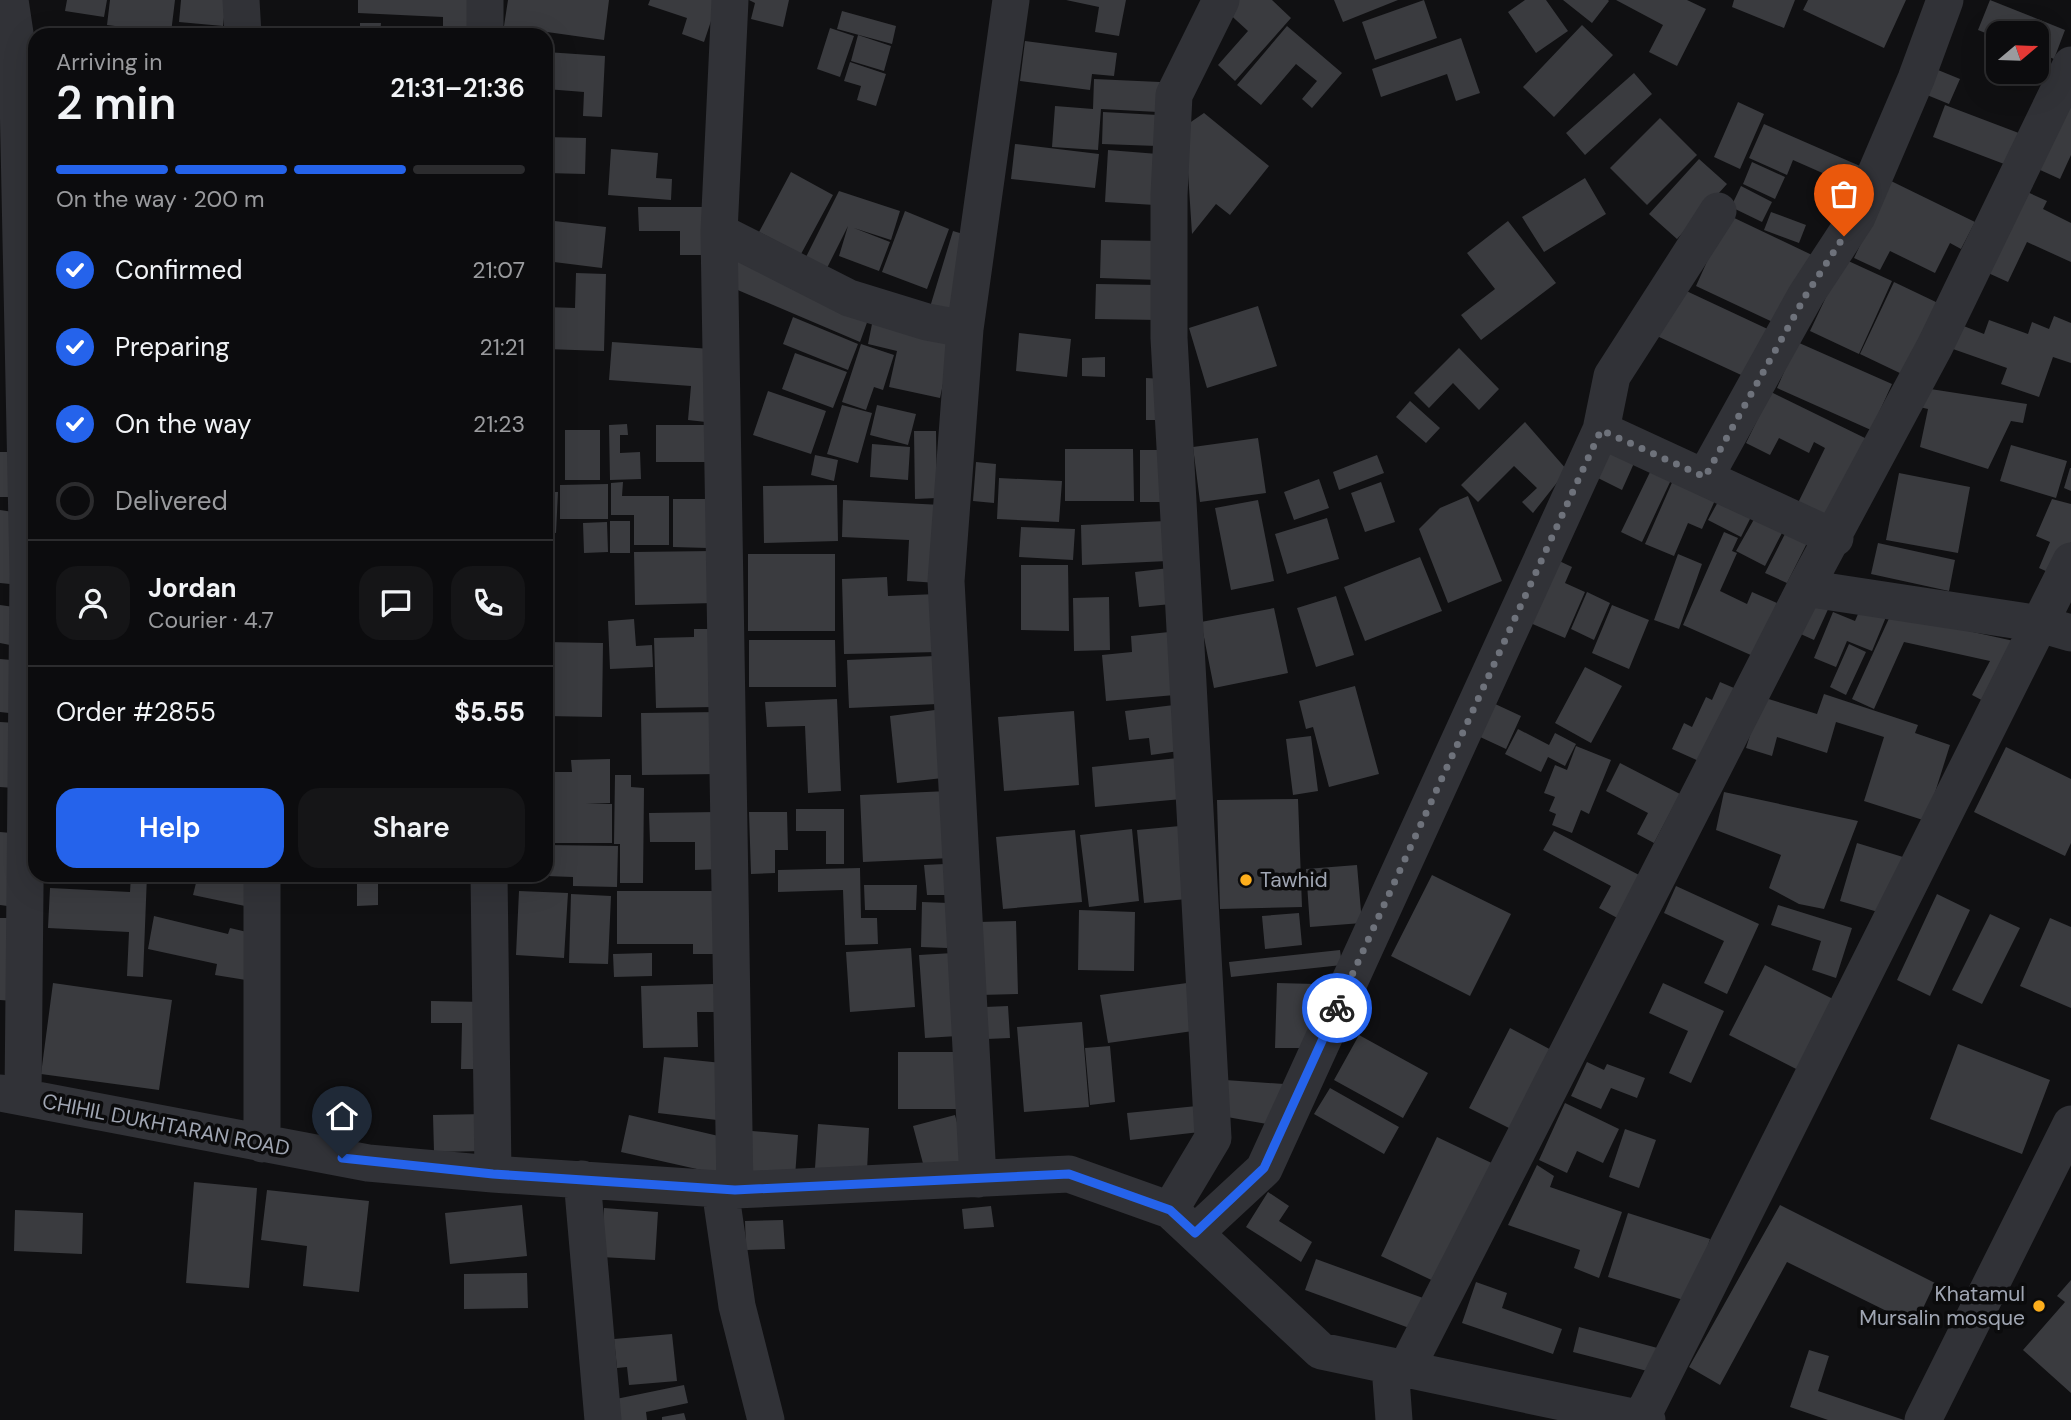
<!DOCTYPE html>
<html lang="en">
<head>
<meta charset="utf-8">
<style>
  :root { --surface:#0c0c0e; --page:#151517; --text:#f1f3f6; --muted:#9a9b9e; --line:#2c2c2e; --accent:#2563eb }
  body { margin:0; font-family:"DM Sans",sans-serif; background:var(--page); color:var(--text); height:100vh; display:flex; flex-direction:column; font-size:26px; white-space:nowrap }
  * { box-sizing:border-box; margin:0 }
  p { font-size:23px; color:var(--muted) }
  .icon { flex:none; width:38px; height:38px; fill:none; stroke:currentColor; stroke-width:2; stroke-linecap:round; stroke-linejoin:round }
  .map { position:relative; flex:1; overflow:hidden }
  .details { position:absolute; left:28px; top:28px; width:525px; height:854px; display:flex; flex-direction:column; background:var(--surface); border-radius:21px; box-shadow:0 7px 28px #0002,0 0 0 2px var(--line) }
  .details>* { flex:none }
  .needle { width:46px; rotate:71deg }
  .controls { position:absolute; left:1986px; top:21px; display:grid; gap:14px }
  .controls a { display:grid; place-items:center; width:63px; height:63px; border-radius:14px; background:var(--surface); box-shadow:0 7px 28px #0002,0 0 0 2px var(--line); font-size:35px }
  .pin { position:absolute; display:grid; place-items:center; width:60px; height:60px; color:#fff; margin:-72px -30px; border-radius:50% 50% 50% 0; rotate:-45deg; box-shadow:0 0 7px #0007 }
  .pin .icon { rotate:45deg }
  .courier { position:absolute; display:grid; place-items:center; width:70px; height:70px; margin:-35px; border:5px solid #2563eb; border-radius:50%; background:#fff; color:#222; box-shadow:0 2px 9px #0007 }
  .summary em { font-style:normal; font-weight:600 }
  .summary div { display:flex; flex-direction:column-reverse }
  .summary { display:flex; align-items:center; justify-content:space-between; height:119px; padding:0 28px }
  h1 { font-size:46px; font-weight:600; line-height:52px }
  .bar { display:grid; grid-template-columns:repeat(4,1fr); gap:10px 7px; align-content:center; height:84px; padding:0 28px }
  .bar i { height:9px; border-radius:5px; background:var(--line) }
  .bar .selected { background:var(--accent) }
  .bar p { grid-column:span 4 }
  .line { display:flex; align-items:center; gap:18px; padding:0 28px; border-top:2px solid var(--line) }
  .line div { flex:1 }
  .round { display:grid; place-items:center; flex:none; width:74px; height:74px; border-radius:21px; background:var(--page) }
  ol { padding:0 28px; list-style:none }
  li { display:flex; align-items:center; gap:21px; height:77px }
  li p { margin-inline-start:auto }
  li .icon { padding:7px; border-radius:50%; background:var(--accent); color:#fff; stroke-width:4 }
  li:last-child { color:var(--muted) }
  li i { width:38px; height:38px; border:4px solid var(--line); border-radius:50% }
  .button { display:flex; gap:14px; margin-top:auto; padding:14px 28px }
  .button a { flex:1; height:80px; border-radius:21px; background:var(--accent); color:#fff; font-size:28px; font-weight:600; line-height:80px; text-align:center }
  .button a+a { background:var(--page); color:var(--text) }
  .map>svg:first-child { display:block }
</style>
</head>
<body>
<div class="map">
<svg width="2071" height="1420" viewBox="0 0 2071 1420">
  <rect width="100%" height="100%" fill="#101012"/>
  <!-- building -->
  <path fill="#3a3b3f" d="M67,0H107L104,17L65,11Z
    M110,0H175L171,33L107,25Z
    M181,0H226L223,26L179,22Z
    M358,0H469L472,35H443V17L358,13Z
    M508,0H609L604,40L504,26Z
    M650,0H718L704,42L682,34L687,18L648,5Z
    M749,0H789L783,27L751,19L755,3Z
    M1066,0H1126L1119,36L1095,32L1099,7Z
    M1232,0H1272L1291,18L1235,81L1218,65L1248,31L1224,9Z
    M1334,0H1398L1343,22Z
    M1424,0L1437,38L1375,60L1362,22Z
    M1525,0H1546L1568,31L1536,53L1508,12Z
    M1563,0H1608L1609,1L1592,23Z
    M1616,0H1687L1706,9L1677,66L1649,52L1663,25Z
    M1734,0H1795L1784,28L1732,7Z
    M1808,0H1906L1884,48L1803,10Z
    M1990,0L2065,30L2054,59L2037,52V33H1998V38L1978,30Z
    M842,11L896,26L892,44L837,29Z
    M360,23H381L380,35H360Z
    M1582,25L1613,55L1554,117L1523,87Z
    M1287,26L1342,73L1312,108L1302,99L1317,81L1296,64L1261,105L1237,85Z
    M830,28L854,36L840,77L817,69Z
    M858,35L891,46L884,71L851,61Z
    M1461,38L1480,93L1456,101L1447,74L1381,97L1372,69Z
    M1025,41L1117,53L1114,76L1092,74L1090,90L1020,81Z
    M546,52L605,56L602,117L583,116L584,92L546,89Z
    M850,62L886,74L876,106L857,100L861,86L844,81Z
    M1938,70L1960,79L1949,104L1927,95Z
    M1634,73L1652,94L1585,155L1566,133Z
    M1094,79L1160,82L1158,112L1101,109L1098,150L1052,147L1055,106L1093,109Z
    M1738,102L1764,114L1740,169L1714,157Z
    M2071,103V155L2060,179L2038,169Z
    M1945,105L2024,135L2012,167L1933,137Z
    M1103,112L1158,115L1157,146L1102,144Z
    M1204,113L1269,166L1230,215L1216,204L1192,234L1185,126Z
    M1660,118L1697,155L1647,205L1610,168Z
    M1764,124L1860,166L1852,186L1793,160L1787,175L1749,158Z
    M546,137L586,138L585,174L546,173Z
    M1015,144L1099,154L1095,188L1011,179Z
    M611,149L658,153L656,178L672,179L671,200L608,195Z
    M1108,150L1158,154L1155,205L1105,202Z
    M1699,159L1727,184L1677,239L1649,214Z
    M1752,162L1785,177L1775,199L1743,184Z
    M791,172L833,195L801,254L759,232Z
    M1585,178L1606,214L1544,252L1522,217Z
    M1891,181L1975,222L1961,249L1950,243L1935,273L1890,251L1880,270L1854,258Z
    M1741,186L1772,202L1762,222L1731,207Z
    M839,191L900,211L891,240L854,228L890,242L879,271L839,256L848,226L826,270L805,259Z
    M2025,191L2047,201L2043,209L2071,223V262L2027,242L2008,282L1986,272Z
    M638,207H709V255H680V231H639Z
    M905,211L949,229L927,289L882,272Z
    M1771,212L1806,225L1799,243L1764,230Z
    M1728,215L1812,255L1779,325L1696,286Z
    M546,220L606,227L602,268L546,261Z
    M1508,221L1556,283L1481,340L1461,315L1495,289L1467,253Z
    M953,231L970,236L958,323L927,317Z
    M1101,240L1161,241L1160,280L1100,278Z
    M738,252L869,317L860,342L733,288Z
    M1844,259L1892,281L1859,354L1810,331Z
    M576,273L606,274L604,351L546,349V307L575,308Z
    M1894,282L1938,303L1904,375L1860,354Z
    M1096,284L1159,285V320L1095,319Z
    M1680,288L1774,332L1752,380L1657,336Z
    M1258,306L1277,366L1207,388L1189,328Z
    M2054,316L2071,323V363L2053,357L2039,397L2001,384L2007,368L1953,349L1961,325L1984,334L1989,320L2028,334L2032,322L2049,329Z
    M793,317L858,344L848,370L783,344Z
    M873,319L953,337L940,398L889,387L897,351L868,344Z
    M1019,333L1071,339L1067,377L1016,371Z
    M612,342L711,349L706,422L688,420L691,386L609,380Z
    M1797,342L1892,384L1871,430L1777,388Z
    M861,344L894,355L883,390L874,387L866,410L842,402Z
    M1459,348L1499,389L1479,410L1453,383L1429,408L1414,393Z
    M795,353L847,372L833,408L782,389Z
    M1105,357V377L1082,376V358Z
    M1146,378L1164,379V420H1146Z
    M1924,388L2027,404L2023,423L2011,421L1988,469L1920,447L1928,409L1915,406Z
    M768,391L826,411L811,454L753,435Z
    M1771,392L1869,440L1828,527L1794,511L1825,448L1814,442L1809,453L1779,438L1770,455L1746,443Z
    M1410,401L1440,428L1426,443L1396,417Z
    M842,405L872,413L858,463L827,454Z
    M877,405L916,414L908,445L870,435Z
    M1525,422L1567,470L1533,513L1522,502L1537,488L1514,466L1478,502L1461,485Z
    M627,424L628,435H620V453L640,452L641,479L610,480L609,425Z
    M656,425H712L713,462H656Z
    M565,430H600V480H565Z
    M914,431H936L937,498L915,499Z
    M1258,438L1266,493L1200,502L1193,447Z
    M872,444L910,447L908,480L870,477Z
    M2011,445L2067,461L2056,498L2000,481Z
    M1607,448L1635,461L1622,490L1594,476Z
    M1065,449H1133L1134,501H1065Z
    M1140,450H1164L1165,502H1140Z
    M0,452H14L13,497H0Z
    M815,455L838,460L834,481L811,475Z
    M1377,455L1384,473L1339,490L1333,472Z
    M976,462L996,464L994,503L973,501Z
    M2070,468H2071V491L2064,488Z
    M1651,470L1671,480L1642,542L1621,532Z
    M1899,473L1970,487L1958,553L1886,540Z
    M999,478L1062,481L1059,522L997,519Z
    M1674,478L1717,496L1702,529L1688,523L1674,556L1645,544Z
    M1319,479L1329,508L1294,520L1284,492Z
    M623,482L622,496H669V545H634V515H611V483Z
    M1381,482L1395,522L1365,532L1351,493Z
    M608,484V519H560V485Z
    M837,485L838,541L764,543L763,486Z
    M546,492H558L556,533L546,532Z
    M1468,496L1502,581L1448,603L1419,529L1440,508Z
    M1720,498L1752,515L1741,537L1708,520Z
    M673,499H709L708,548L673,547Z
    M2052,499L2071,504V542L2057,576L2039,568L2050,542L2036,536Z
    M843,500L942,505L939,583L907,581L909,540L842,537Z
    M1258,500L1274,581L1231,590L1215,508Z
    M0,510L20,513L10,584L0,583Z
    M1757,514L1784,529L1765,566L1736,551Z
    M1327,518L1339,559L1287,574L1275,534Z
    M610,521H630V553H610Z
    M1166,521L1168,561L1082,565L1081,525Z
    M607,522L608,552L584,553L583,523Z
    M1021,527L1075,529L1073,560L1019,557Z
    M1788,528L1809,539L1787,583L1765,573Z
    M1724,532L1738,538L1732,551L1737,553L1720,591L1747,604L1752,592L1777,603L1753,656L1683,625Z
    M1878,543L1955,560L1949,591L1871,574Z
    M713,551L714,603L635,605L634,552Z
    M748,554H835V631H748Z
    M1678,554L1702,564L1679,629L1654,620Z
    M1420,557L1442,611L1365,641L1344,587Z
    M1555,559L1572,567L1565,583L1585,592L1565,638L1528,622Z
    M1021,565H1068L1069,631L1021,630Z
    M1169,568L1172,604L1139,607L1135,572Z
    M887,577L888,596L937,594L939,652L844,654L842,579Z
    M1587,592L1610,603L1594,640L1571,629Z
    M1336,596L1354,655L1316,667L1297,608Z
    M1810,596L1830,605L1814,640L1794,631Z
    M1109,597L1110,650L1074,651L1073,598Z
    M0,605L21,608L15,646L0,643Z
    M1612,605L1649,620L1629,669L1592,653Z
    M1861,607L1886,617L1872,651L1847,641L1836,667L1814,658L1833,612L1855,621Z
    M1274,608L1288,673L1214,688L1201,622Z
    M1891,614L2023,643L1991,705L1972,695L1990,661L1904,642L1874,709L1852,699Z
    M634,619L636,646L652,645L653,667L610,669L608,621Z
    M694,629H712L714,707L656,708L654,638L694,637Z
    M1169,632L1175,695L1106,701L1102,655L1132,652L1131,636Z
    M749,640H835L836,687H749Z
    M546,642L603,643L602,717L546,716Z
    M1849,644L1866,652L1846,695L1830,687Z
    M935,656L938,704L849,708L847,660Z
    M0,659L23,661L18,714L0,712Z
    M1585,667L1622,686L1591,743L1555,723Z
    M1720,682L1734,688L1701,762L1672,749L1684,723L1692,727L1706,697L1712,700Z
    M1355,686L1379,774L1329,787L1313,727L1306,729L1299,701Z
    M1824,694L1918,725L1915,733L1950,745L1926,821L1864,801L1884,737L1836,722L1827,753L1777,737L1772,756L1746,748L1762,697L1817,714Z
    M837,699L841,791L808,793L805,726L767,727L765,702Z
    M1493,703L1521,716L1506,749L1478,736Z
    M1174,705L1179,751L1151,755L1149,738L1129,740L1125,711Z
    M935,710L943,778L897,783L890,716Z
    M1074,711L1079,785L1004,791L998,717Z
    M719,712L720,774L642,775L641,713Z
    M0,722L17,723L14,788L0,787Z
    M1518,729L1549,745L1555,733L1576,744L1565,766L1548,757L1541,772L1505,754Z
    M1311,736L1318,791L1293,795L1286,739Z
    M1576,746L1611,760L1589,814L1581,810L1572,833L1552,825L1556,814L1549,811L1555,797L1544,793L1555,765L1567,770Z
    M2006,747L2071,779V843L2065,856L1974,812Z
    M1178,758L1182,799L1095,807L1092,767Z
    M610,759V803L586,804H612V843H546L547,772H572L571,760Z
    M1620,763L1680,794L1654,843L1637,834L1648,813L1606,791Z
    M615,775H631V787L644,788L643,883H620V844H614Z
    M948,791L951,858L863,862L860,795Z
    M1724,792L1858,821L1824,909L1799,904L1769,888L1781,855L1716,830Z
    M1298,799L1302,907L1220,909L1217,800Z
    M796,809H844V864H826V831H796Z
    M717,812L719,869L695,870V842H650L649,813Z
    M749,812H787L788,850H775V873L751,874Z
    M1180,826L1187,899L1144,903L1137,830Z
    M1132,829L1139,901L1089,907L1080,835Z
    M1075,830L1082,902L1003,909L996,837Z
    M1554,831L1643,877L1621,920L1599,908L1611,886L1543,850Z
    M0,832L23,834L15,907L0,905Z
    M1857,843L1903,857L1885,914L1840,901Z
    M546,845L618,846L617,887L573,886V877L546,876Z
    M945,864L947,895H927L924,865Z
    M1357,865L1362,923L1310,927L1306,869Z
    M860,868L861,918H877L878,944L845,945L843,890L778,892V870Z
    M131,875H147L143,977L127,976L129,932L48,928L50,888L130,892Z
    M198,875L226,878L227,875H250L245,906L193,895Z
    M357,875H378V905L357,906Z
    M1432,875L1511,914L1470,996L1391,956Z
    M864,885H917L916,910H865Z
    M1676,886L1759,924L1727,994L1704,983L1724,941L1664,913Z
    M519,891L568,893L564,958L516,955Z
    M617,891H720V954H693V944H617Z
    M571,894L611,896L608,964L569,963Z
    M1937,894L1970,910L1930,996L1897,980Z
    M922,902L949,903L947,948L921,947Z
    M1778,905L1852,928L1836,978L1812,970L1821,941L1771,925Z
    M1079,910L1135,912L1134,971L1078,970Z
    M1299,913L1302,945L1265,949L1262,916Z
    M1990,914L2020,928L1982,1004L1952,990Z
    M154,916L228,934L230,928L247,932L246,980L215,975L217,964L148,949Z
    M0,918H16L13,1001L0,1000Z
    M2050,918L2071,927V1008L2020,986Z
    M1016,921L1018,994L980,995L978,922Z
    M911,948L915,1007L850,1012L846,952Z
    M1340,950L1342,965L1231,977L1229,962Z
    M652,953V976L614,977L613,954Z
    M953,953L958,1036L925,1038L919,955Z
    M1765,965L1837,1001L1802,1072L1729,1035Z
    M53,983L172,1000L159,1090L41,1074Z
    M1187,983L1193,1031L1108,1043L1100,995Z
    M1277,983L1315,984L1313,1048H1275Z
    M1663,983L1724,1011L1691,1083L1669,1073L1688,1031L1649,1013Z
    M714,984L715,1012H697L698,1047L643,1048L641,986Z
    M431,1001L486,1002L485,1069H461L462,1023H431Z
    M1008,1006L1010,1038L987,1039L985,1007Z
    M1082,1022L1089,1107L1024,1112L1017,1027Z
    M1510,1028L1557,1053L1517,1132L1469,1108Z
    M1359,1035L1428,1073L1403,1118L1334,1080Z
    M1958,1044L2050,1080L2022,1154L1930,1119Z
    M1110,1046L1115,1102L1090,1105L1085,1048Z
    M898,1052H960V1109H898Z
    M664,1057L722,1063L717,1120L658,1113Z
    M1587,1062L1604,1070L1607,1064L1645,1078L1637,1098L1611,1088L1601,1109L1571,1096Z
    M1225,1080L1284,1084L1267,1124L1227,1117Z
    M1330,1088L1399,1127L1384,1154L1314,1114Z
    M1565,1103L1619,1129L1603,1163L1577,1151L1567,1173L1539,1160Z
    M1197,1106L1200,1132L1130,1140L1127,1113Z
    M485,1114L486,1151L434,1152L433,1115Z
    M629,1115L727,1138L719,1174L621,1152Z
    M955,1115L967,1160L925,1171L913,1126Z
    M818,1124L869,1128L867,1171L815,1168Z
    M1625,1129L1656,1140L1639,1188L1609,1177Z
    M752,1131L798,1135L795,1177L750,1174Z
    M1437,1137L1500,1167L1444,1286L1381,1256Z
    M1537,1165L1554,1176L1550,1187L1622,1212L1599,1278L1574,1268L1580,1250L1508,1225Z
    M194,1182L257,1188L249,1288L186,1283Z
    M267,1190L369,1201L359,1292L303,1286L307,1246L261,1240Z
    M1268,1192L1289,1206L1279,1221L1312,1242L1301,1262L1246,1227Z
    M522,1205L527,1256L450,1264L445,1213Z
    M1780,1205L1935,1283L1915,1325L1787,1262L1720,1385L1689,1367Z
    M991,1206L994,1227L964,1229L962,1209Z
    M604,1208L658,1212L655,1260L601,1257Z
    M15,1210L83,1213L82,1254L14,1251Z
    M1628,1213L1710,1239L1690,1302L1608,1277Z
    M783,1220L785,1249L746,1250L745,1221Z
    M1316,1259L1434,1302L1423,1333L1305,1290Z
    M527,1273L528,1308L464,1309V1274Z
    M2071,1280V1393L2023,1350L2065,1302L2057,1296Z
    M1476,1282L1507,1293L1502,1308L1562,1329L1553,1354L1462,1323Z
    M1579,1327L1665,1350L1659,1374L1573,1352Z
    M672,1334L677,1381L629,1385L627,1367L617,1368L614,1339Z
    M1809,1350L1829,1356L1818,1391L1904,1420H1828L1790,1407Z
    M684,1385L688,1403L646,1412L647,1420H621L616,1399Z
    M684,1413L686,1420H662V1417Z"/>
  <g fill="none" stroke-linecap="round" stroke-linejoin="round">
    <!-- minor -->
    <path stroke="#313237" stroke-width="37" d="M10,0L17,47L28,574L23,1097
      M241,0L243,35
      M730,0L719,232L735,1190
      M485,35V0
      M719,232L849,298L927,322L965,329
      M1601,430L1835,538
      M1705,477L1806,295L1857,217L1916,79L1945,0
      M1805,588L2040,624L2071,633
      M489,875L493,1174
      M0,1093L368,1163L493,1174L735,1190L1069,1174L1170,1210L1321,1351L1647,1420
      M262,1144V875
      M582,1179L603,1420
      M978,1179L946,581L965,329L1011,0
      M720,1189L737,1306L766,1420
      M1170,1210L1213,1138L1169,338V195L1174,95L1221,0
      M1195,1233L1264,1169L1601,430L1612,376L1718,211
      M1390,1366L1394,1420
      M1406,1369L1805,588L1935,346L2071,65
      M1641,1419L2071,561
      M1923,1420L2071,1124"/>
  </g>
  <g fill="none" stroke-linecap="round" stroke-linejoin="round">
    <!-- done -->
    <path stroke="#6e727b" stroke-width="7" stroke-dasharray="0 12.6" d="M1337,1008L1601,430L1705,477L1806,295L1844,236"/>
    <!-- route -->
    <path stroke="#2563eb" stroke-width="9" d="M342,1158L493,1174L735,1190L1069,1174L1170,1210L1195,1233L1264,1168L1337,1008"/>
  </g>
  <!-- markers -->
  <g fill="#fdae1c" stroke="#0b0b0c" stroke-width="2.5">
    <circle cx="1246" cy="880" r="7"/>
    <circle cx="2039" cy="1306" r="7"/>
  </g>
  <g text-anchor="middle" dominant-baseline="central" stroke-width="7" stroke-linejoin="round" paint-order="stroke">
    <!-- poi labels -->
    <g font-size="21" fill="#a0a6b3" stroke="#0b0b0c" text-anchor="start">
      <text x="1260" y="880">Tawhid</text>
      <text x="2025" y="1294" text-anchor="end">Khatamul<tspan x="2025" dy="24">Mursalin mosque</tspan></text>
    </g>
    <!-- street labels -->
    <g font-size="21" fill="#a0a6b3" stroke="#0b0b0c">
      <text transform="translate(166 1125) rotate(11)">CHIHIL DUKHTARAN ROAD</text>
    </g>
  </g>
</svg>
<div class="controls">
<a><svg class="needle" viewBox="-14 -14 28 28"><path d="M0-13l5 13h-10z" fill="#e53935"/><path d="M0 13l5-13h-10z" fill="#9a9b9e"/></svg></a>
</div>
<div class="pin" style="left:1844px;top:236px;background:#ea580c"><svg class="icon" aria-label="bag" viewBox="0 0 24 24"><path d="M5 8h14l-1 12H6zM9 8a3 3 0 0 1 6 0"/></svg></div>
<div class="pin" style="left:342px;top:1158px;background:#1f2937"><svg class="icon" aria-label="home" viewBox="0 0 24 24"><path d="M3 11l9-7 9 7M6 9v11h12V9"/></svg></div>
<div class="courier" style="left:1337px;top:1008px"><svg class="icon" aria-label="bike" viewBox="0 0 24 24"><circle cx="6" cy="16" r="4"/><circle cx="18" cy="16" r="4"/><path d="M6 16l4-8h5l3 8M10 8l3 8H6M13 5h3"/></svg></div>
<section class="details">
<div class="summary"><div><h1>2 min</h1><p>Arriving in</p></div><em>21:31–21:36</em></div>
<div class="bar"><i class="selected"></i><i class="selected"></i><i class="selected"></i><i></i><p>On the way · 200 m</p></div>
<ol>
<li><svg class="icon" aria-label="check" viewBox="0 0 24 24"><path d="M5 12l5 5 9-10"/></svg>Confirmed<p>21:07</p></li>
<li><svg class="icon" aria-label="check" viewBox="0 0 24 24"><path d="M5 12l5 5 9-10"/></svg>Preparing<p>21:21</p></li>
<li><svg class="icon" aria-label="check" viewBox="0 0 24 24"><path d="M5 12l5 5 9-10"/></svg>On the way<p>21:23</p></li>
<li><i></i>Delivered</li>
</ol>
<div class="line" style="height:126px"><a class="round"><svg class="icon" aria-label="person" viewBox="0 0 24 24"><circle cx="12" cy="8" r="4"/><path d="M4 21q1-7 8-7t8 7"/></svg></a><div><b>Jordan</b><p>Courier · 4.7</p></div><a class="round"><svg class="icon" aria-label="chat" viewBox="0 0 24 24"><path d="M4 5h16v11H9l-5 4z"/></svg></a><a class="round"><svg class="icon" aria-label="phone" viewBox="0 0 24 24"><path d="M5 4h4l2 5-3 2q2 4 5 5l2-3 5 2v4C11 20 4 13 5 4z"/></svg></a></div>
<div class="line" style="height:91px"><div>Order #2855</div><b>$5.55</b></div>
<div class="button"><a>Help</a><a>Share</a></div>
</section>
</div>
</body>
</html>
